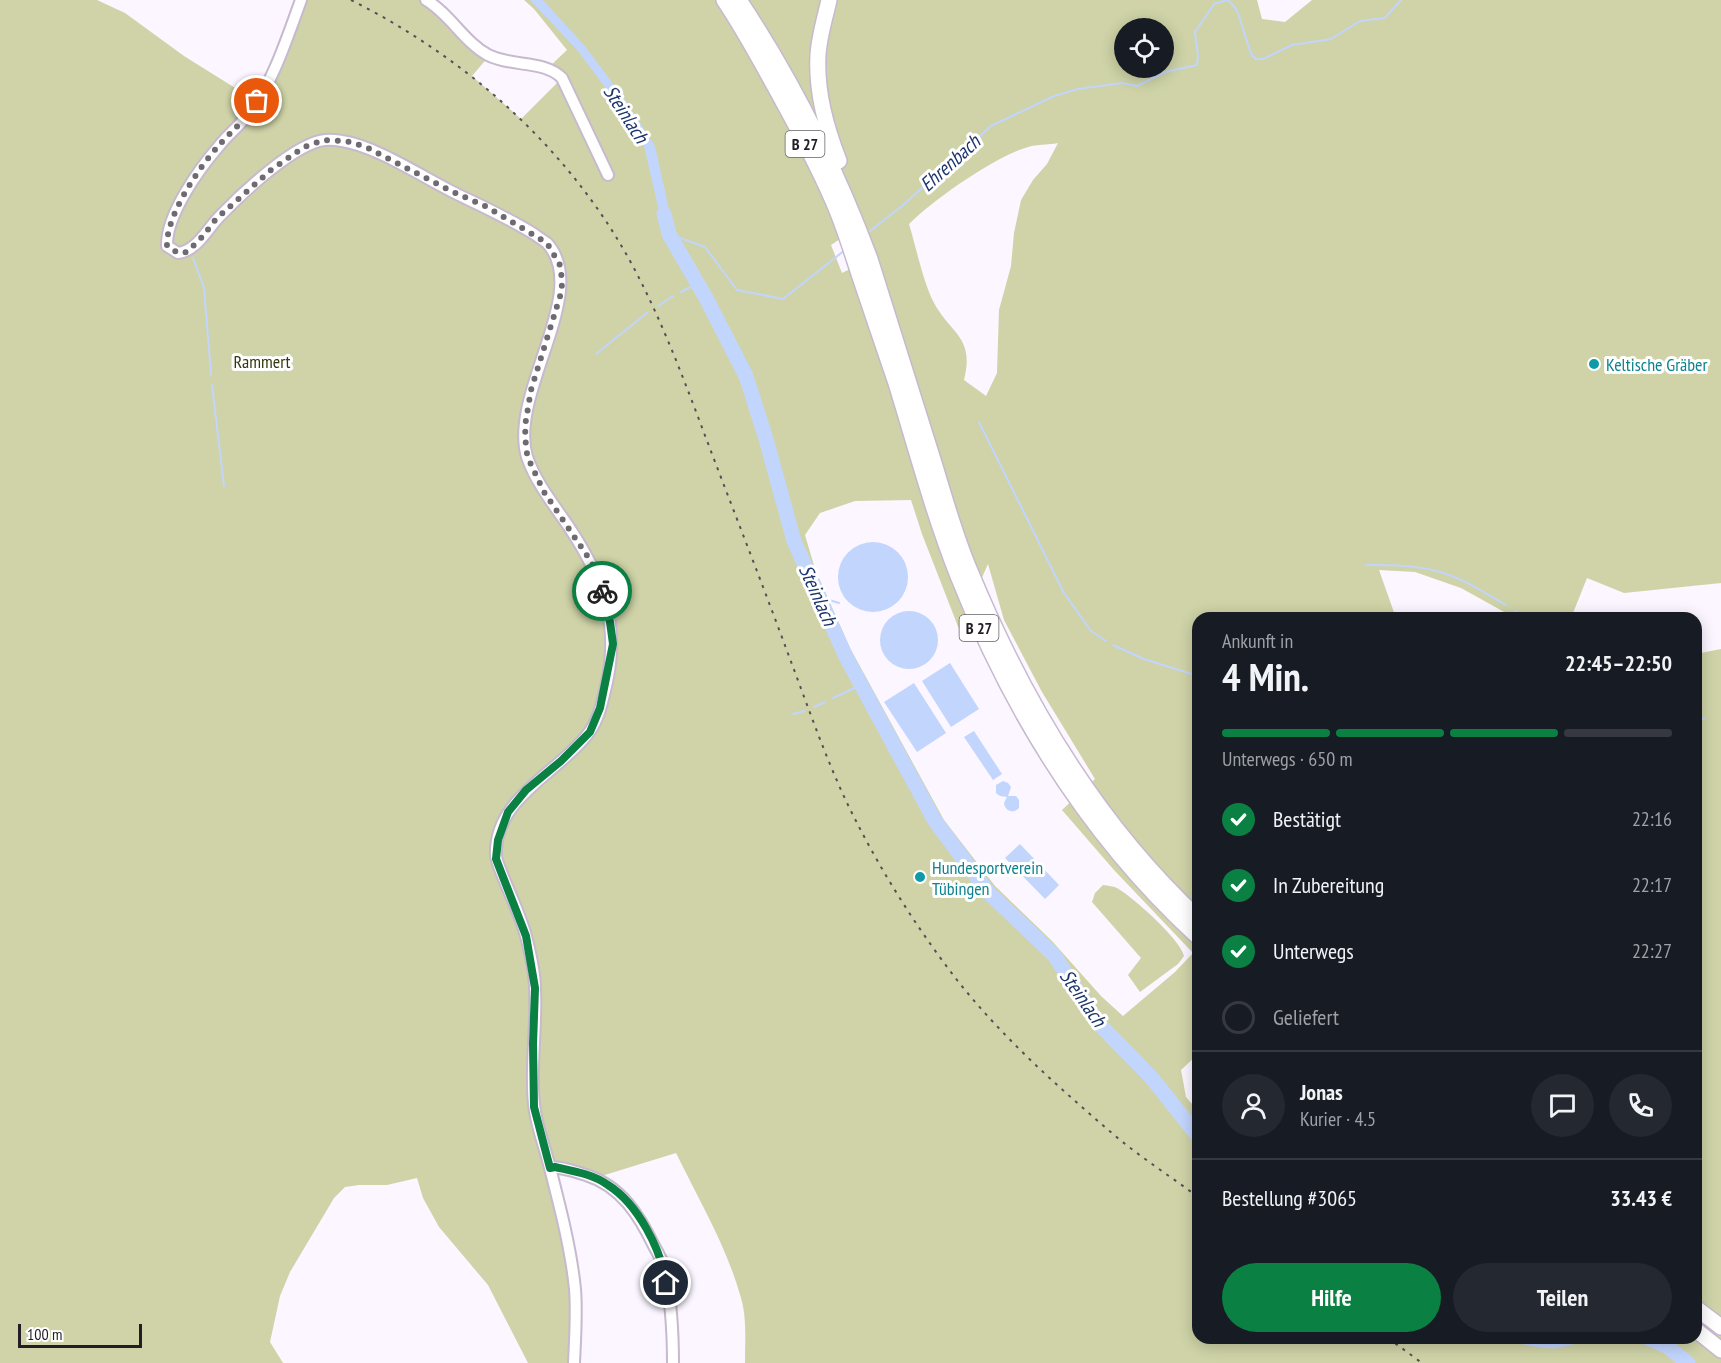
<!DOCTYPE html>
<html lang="de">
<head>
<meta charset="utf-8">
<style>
  :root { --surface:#171b24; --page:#242831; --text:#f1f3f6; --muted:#9ea1a6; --line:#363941; --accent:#0b8043 }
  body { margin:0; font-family:"PT Sans Narrow",sans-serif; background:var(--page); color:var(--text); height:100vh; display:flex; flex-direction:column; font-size:22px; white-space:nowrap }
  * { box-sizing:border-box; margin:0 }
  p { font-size:20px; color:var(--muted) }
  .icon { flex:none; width:33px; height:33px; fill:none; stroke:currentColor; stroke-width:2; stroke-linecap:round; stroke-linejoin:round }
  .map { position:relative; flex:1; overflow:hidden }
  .side { position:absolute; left:1192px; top:612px; width:510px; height:732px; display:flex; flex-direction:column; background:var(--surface); border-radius:18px; box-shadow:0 3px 15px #0003 }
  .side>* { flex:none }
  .buttons { position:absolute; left:1114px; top:18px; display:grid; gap:12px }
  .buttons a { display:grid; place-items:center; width:60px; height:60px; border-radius:50%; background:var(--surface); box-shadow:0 3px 15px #0003; font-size:30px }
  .scale { position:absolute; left:18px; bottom:15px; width:124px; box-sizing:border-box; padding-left:6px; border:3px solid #231e26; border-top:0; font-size:16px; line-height:21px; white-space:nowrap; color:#231e26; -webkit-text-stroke:4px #fff; paint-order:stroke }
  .pin { position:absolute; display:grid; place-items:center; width:51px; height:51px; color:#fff; margin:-26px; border:3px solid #fff; border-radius:50%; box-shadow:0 2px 6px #0007 }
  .courier { position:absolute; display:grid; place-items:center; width:60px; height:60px; margin:-30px; border:4px solid #0b8043; border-radius:50%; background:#fff; color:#222; box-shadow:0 2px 8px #0007 }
  .head em { font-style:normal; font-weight:800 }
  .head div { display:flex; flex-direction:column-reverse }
  .head { display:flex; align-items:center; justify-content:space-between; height:102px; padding:0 30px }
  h1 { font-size:39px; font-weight:800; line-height:45px }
  .bar { display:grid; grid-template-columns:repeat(4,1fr); gap:9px 6px; align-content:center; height:72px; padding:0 30px }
  .bar i { height:8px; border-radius:4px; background:var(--line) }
  .bar .active { background:var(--accent) }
  .bar p { grid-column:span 4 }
  .line { display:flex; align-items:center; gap:15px; padding:0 30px; border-top:2px solid var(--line) }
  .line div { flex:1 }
  .round { display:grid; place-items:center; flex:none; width:63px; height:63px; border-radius:32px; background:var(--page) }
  ol { padding:0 30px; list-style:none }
  li { display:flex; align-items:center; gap:18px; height:66px }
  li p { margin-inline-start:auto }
  li .icon { padding:6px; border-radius:50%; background:var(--accent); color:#fff; stroke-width:4 }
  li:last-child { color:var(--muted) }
  li i { width:33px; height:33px; border:3px solid var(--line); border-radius:50% }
  .cta { display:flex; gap:12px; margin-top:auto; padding:12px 30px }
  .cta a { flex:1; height:69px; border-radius:36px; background:var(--accent); color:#fff; font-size:24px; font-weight:800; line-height:69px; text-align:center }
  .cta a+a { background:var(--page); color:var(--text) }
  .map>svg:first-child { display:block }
</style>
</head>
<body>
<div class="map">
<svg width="1721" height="1363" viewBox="0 0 1721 1363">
  <rect width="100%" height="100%" fill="#fbf6ff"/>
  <!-- green -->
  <path fill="#cfd3a7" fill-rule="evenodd" d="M0,0H97L125,13L184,56L248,96L256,100L301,0H426L489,56L472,76L521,119L562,78L548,68L567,50L534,9L524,0H1257L1262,19L1285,22L1312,0H1721V583L1624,593L1587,578L1571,618H1515L1461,588L1415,572L1379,570L1396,618H1198V1054L1181,1070L1186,1097L1198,1111V1338H1696V654L1721,649V1363H745C745,1342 747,1318 741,1298C727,1247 699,1200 676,1153L595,1178L555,1167L536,1130L565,1255L571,1294V1363H528L488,1285L439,1227L423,1198L417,1178L387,1185H359L345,1187L334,1198L290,1272L280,1296L270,1342L283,1363H0ZM1125,28H1164V68H1125ZM1058,143L1047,164L1033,180L1021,200L1014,233L1011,266L999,310L997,373L986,396L964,380C975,336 950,334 933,301C923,281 916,247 909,224C933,200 993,158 1025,148C1035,144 1048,145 1058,143ZM861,225L870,259L842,273L831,245ZM911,500L922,534L959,629L988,564L1004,620L1042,692L1095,779L1062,810L1114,870L1193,953L1175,972L1123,1016L1101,996L1052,941L995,886L944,820L850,648L815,569L805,535L820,513L855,501Z
    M1103,885C1108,886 1113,886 1117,888C1134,898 1180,939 1184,956L1178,964L1140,992L1128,975L1141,958L1092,902L1095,893Z"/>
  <!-- water -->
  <path fill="#c2d5fc" d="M530,0H543L584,45L626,101L655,146L674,232L664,233L644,146L619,106L578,51Z
    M838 577a35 35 0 1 1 70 0a35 35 0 1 1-70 0Z
    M880 640a29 29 0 1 1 58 0a29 29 0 1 1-58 0Z
    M950,663L979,709L951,727L922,681Z
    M914,683L946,733L917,752L884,702Z
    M974,731L1002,774L993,780L964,737Z
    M1003,781L1008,783L1011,787L1008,796H1016L1019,800V808C1013,814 1005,811 1004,803L1007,797L1000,796L996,793V785Z
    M1020,844L1059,885L1045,899L1005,858Z"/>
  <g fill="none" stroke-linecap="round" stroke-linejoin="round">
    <!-- stream -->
    <path stroke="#c2d5fc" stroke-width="2" d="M1228,0L1237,10L1251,54L1256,59H1263L1292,45L1331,39L1360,21L1385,18L1401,0
      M669,234L705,247L737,290L783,299L845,250
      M866,234L902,206L991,126L1054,96L1078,89L1122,83L1137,86L1165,72L1197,65L1198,56L1195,32L1214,4L1227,0
      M193,258L204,288L211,375
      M681,292L698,283
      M658,306L673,296
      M596,354L648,312
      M212,385L224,486
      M979,422L1064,593L1091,631L1106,641
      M1366,565C1391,565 1416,565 1440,572C1464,579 1485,593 1506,605
      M819,597L839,603
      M1515,611L1525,618
      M1113,645L1144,659L1198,676
      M833,698L861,685
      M814,707L825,702
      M793,714L804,711
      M1696,717L1704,719"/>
    <!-- river -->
    <path stroke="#c2d5fc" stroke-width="15" d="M664,214L669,234L706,298L746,376L766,439L794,541L846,657L935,821L988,892L1054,955L1099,1024L1151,1077L1198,1136
      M1528,1338L1551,1341L1569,1338
      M1648,1338L1668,1347L1688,1363"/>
    <!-- minor casing -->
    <g stroke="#c7b9ce" stroke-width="14">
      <path id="minor" d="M301,0C288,35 273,83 250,112C241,125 228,134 219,146C199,169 166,215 167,246L178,253C197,251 207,229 220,216C241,194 295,143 325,140C331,139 336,140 342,141C377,146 427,180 461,196C486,208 510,219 534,234C534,234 547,243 547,243C592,292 508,393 527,457C536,483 554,505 569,527C602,577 620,622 607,682C603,699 599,721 587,735C558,773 493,799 496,856C497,863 501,871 504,879C512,899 522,919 527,940C531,956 535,973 535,989C537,1027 530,1066 534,1104C536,1126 545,1147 550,1168C560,1207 571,1249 575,1289C577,1313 575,1339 574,1363
        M426,0C450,14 464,42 488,55C511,67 545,60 562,78L608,175
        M550,1168C562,1166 575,1172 586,1175C621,1186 639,1215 654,1246C658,1253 662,1260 664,1267C671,1298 673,1331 673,1363"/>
    </g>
    <!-- highway casing -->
    <g stroke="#c7b9ce" stroke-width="18">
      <path id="highway" d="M724,0C743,28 759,58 775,87C796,125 816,162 833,201C844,226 852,252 860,277C872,312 884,348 896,383C916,448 933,513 958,576C1012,712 1090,838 1198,937
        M739,0C793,81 836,168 870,259C892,327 913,395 934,463C945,499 955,536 970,571C1023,700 1095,822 1198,918
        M829,0C825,18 819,37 818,55C816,92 826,127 839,161
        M1696,1308L1721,1327
        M1696,1330L1721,1350"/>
    </g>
    <!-- minor -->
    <use href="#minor" stroke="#fff" stroke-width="10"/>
    <!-- highway -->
    <use href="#highway" stroke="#fff" stroke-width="15"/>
    <!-- rail -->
    <path stroke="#555058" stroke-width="2" stroke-dasharray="3 6" stroke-linecap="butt" d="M351,0C466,58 566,146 629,259C663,321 687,388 712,454C738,522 765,591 790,659C810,712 830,771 856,821C884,876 919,931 957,980C1002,1037 1058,1087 1113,1134C1140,1157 1170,1176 1198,1197
      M1388,1338L1422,1363"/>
  </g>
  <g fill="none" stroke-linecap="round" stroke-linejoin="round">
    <!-- done -->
    <path stroke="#6f6a72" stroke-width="6" stroke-dasharray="0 10.8" d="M257,101C247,118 233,130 220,144C200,166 166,215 167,246L178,253L187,252L203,236L216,219L271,170L304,147L324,140L346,141L366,147L451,191L487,207L547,243L561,267L562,290L531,390L525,426L526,449L528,458L544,492L592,563L602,591"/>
    <!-- route -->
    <path stroke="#0b8043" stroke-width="8" d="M602,591L610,622L613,644L600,708L590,732L561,761L526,790L508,812L498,840L496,859L526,936L535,988L533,1044L534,1107L550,1168L555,1167C573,1171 593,1174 608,1185C638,1204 661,1249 666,1283"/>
  </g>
  <!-- markers -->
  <g fill="#0f9aa8" stroke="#fff" stroke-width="2">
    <circle cx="1594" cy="364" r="6"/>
    <circle cx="920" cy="877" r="6"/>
  </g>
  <g text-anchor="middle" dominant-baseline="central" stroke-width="6" stroke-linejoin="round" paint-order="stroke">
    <!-- shield labels -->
    <g fill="#fff" stroke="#656267" stroke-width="1.5">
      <rect x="785.5" y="131" width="39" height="26" rx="4.5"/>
      <rect x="959.5" y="615" width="39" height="26" rx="4.5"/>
    </g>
    <g font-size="16" font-weight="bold" fill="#231e26">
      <text x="805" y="144">B 27</text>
      <text x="979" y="628">B 27</text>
    </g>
    <!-- park labels -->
    <g font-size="18" fill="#35370d" stroke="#fff">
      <text x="262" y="361">Rammert</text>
    </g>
    <!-- culture labels -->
    <g font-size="18" fill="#0d838f" stroke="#fff" text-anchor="start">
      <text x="1606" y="364">Keltische Gräber</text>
      <text x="932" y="867">Hundesportverein<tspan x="932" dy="21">Tübingen</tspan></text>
    </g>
    <!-- water labels -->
    <g font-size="20" font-style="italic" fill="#1d356d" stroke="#fff">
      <text transform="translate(626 114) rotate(57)">Steinlach</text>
      <text transform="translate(950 163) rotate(-42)">Ehrenbach</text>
      <text transform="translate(818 595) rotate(66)">Steinlach</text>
      <text transform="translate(1083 998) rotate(55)">Steinlach</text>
    </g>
  </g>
</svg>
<div class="buttons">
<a><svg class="icon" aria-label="locate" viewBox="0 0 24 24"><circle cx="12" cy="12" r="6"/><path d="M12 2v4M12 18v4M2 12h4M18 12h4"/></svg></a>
</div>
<div class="scale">100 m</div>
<div class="pin" style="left:257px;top:101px;background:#ea580c"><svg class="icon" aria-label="bag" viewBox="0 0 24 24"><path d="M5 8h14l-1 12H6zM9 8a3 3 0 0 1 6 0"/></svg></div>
<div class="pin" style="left:666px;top:1283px;background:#1f2937"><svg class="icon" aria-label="home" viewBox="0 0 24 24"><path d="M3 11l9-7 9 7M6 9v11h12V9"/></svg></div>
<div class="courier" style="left:602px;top:591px"><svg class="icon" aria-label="bike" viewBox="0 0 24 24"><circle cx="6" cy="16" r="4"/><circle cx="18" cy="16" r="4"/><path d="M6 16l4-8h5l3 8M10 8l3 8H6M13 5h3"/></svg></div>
<section class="side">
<div class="head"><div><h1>4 Min.</h1><p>Ankunft in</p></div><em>22:45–22:50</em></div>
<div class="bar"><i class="active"></i><i class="active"></i><i class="active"></i><i></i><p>Unterwegs · 650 m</p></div>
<ol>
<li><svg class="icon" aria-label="check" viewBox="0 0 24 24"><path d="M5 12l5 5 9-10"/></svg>Bestätigt<p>22:16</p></li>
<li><svg class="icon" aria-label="check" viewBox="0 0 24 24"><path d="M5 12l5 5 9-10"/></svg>In Zubereitung<p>22:17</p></li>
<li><svg class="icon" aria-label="check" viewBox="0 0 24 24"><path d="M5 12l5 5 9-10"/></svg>Unterwegs<p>22:27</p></li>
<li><i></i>Geliefert</li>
</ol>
<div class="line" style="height:108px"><a class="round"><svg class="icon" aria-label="person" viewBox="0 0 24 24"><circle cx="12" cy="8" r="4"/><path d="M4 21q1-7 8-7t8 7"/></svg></a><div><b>Jonas</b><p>Kurier · 4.5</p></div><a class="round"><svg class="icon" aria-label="chat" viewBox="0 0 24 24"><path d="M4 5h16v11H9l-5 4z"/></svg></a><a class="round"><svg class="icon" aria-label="phone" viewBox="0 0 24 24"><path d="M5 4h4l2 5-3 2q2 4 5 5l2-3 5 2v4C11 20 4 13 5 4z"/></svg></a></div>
<div class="line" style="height:78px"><div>Bestellung #3065</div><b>33.43 €</b></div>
<div class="cta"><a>Hilfe</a><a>Teilen</a></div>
</section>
</div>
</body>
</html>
